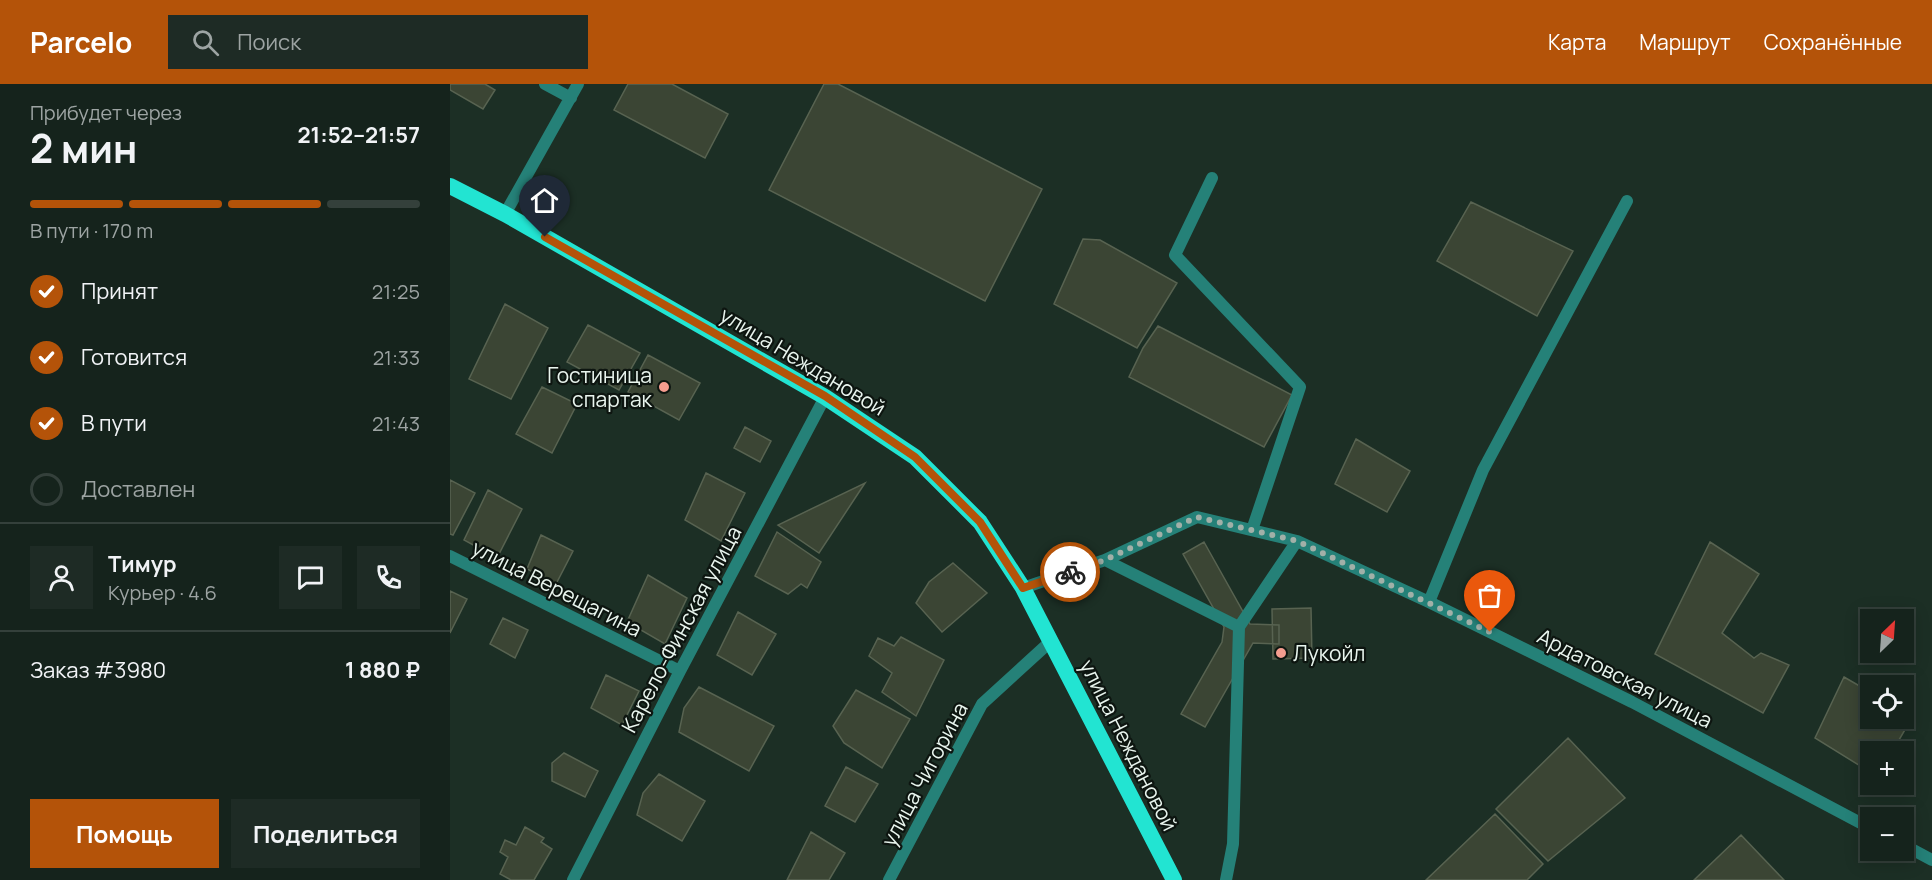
<!DOCTYPE html>
<html lang="ru">
<head>
<meta charset="utf-8">
<style>
  :root { --surface:#15231c; --page:#1e2b25; --text:#f1f3f6; --muted:#9da4a3; --line:#34403b; --accent:#b45309 }
  body { margin:0; font-family:Manrope,sans-serif; background:var(--page); color:var(--text); height:100vh; display:flex; flex-direction:column; font-size:22px; white-space:nowrap }
  * { box-sizing:border-box; margin:0 }
  p { font-size:20px; color:var(--muted) }
  .icon { flex:none; width:33px; height:33px; fill:none; stroke:currentColor; stroke-width:2; stroke-linecap:round; stroke-linejoin:round }
  .map { position:relative; flex:1; overflow:hidden }
  .side { display:flex; flex-direction:column; background:var(--surface); width:450px }
  .side>* { flex:none }
  .needle { width:39px; rotate:25deg }
  .fabs { position:absolute; left:1410px; top:525px; display:grid; gap:12px }
  .fabs a { display:grid; place-items:center; width:54px; height:54px; border-radius:0px; background:var(--surface); box-shadow:0 3px 15px #0003,0 0 0 2px var(--line); font-size:30px }
  .pin { position:absolute; display:grid; place-items:center; width:51px; height:51px; color:#fff; margin:-62px -26px; border-radius:50% 50% 50% 0; rotate:-45deg; box-shadow:0 0 6px #0007 }
  .pin .icon { rotate:45deg }
  .courier { position:absolute; display:grid; place-items:center; width:60px; height:60px; margin:-30px; border:4px solid #b45309; border-radius:50%; background:#fff; color:#222; box-shadow:0 2px 8px #0007 }
  .summary em { font-style:normal; font-weight:700 }
  .summary div { display:flex; flex-direction:column-reverse }
  .summary { display:flex; align-items:center; justify-content:space-between; height:102px; padding:0 30px }
  h1 { font-size:39px; font-weight:700; line-height:45px }
  .bar { display:grid; grid-template-columns:repeat(4,1fr); gap:9px 6px; align-content:center; height:72px; padding:0 30px }
  .bar i { height:8px; border-radius:4px; background:var(--line) }
  .bar .selected { background:var(--accent) }
  .bar p { grid-column:span 4 }
  .line { display:flex; align-items:center; gap:15px; padding:0 30px; border-top:2px solid var(--line) }
  .line div { flex:1 }
  .round { display:grid; place-items:center; flex:none; width:63px; height:63px; border-radius:0px; background:var(--page) }
  ol { padding:0 30px; list-style:none }
  li { display:flex; align-items:center; gap:18px; height:66px }
  li p { margin-inline-start:auto }
  li .icon { padding:6px; border-radius:50%; background:var(--accent); color:#fff; stroke-width:4 }
  li:last-child { color:var(--muted) }
  li i { width:33px; height:33px; border:3px solid var(--line); border-radius:50% }
  .cta { display:flex; gap:12px; margin-top:auto; padding:12px 30px }
  .cta a { flex:1; height:69px; border-radius:0px; background:var(--accent); color:#fff; font-size:24px; font-weight:700; line-height:69px; text-align:center }
  .cta a+a { background:var(--page); color:var(--text) }
  header { display:flex; align-items:center; gap:36px; box-sizing:border-box; height:84px; padding:0 30px; background:var(--accent); color:#fff }
  header strong { font-size:28px }
  nav { display:flex; gap:33px; margin-inline-start:auto; font-size:21px }
  .search { width:420px; height:54px; background:var(--page); display:flex; align-items:center; gap:15px; box-sizing:border-box; padding:0 21px; border-radius:0px; color:var(--muted); font-size:22px }
  main { display:flex; flex:1; min-height:0 }
  .map>svg:first-child { display:block }
</style>
</head>
<body>
<header>
<strong>Parcelo</strong>
<div class="search"><svg class="icon" aria-label="search" viewBox="0 0 24 24"><circle cx="10" cy="10" r="6"/><path d="M15 15l6 6"/></svg>Поиск</div>
<nav><a>Карта</a><a>Маршрут</a><a>Сохранённые</a></nav>
</header>
<main>
<section class="side">
<div class="summary"><div><h1>2 мин</h1><p>Прибудет через</p></div><em>21:52–21:57</em></div>
<div class="bar"><i class="selected"></i><i class="selected"></i><i class="selected"></i><i></i><p>В пути · 170 m</p></div>
<ol>
<li><svg class="icon" aria-label="check" viewBox="0 0 24 24"><path d="M5 12l5 5 9-10"/></svg>Принят<p>21:25</p></li>
<li><svg class="icon" aria-label="check" viewBox="0 0 24 24"><path d="M5 12l5 5 9-10"/></svg>Готовится<p>21:33</p></li>
<li><svg class="icon" aria-label="check" viewBox="0 0 24 24"><path d="M5 12l5 5 9-10"/></svg>В пути<p>21:43</p></li>
<li><i></i>Доставлен</li>
</ol>
<div class="line" style="height:108px"><a class="round"><svg class="icon" aria-label="person" viewBox="0 0 24 24"><circle cx="12" cy="8" r="4"/><path d="M4 21q1-7 8-7t8 7"/></svg></a><div><b>Тимур</b><p>Курьер · 4.6</p></div><a class="round"><svg class="icon" aria-label="chat" viewBox="0 0 24 24"><path d="M4 5h16v11H9l-5 4z"/></svg></a><a class="round"><svg class="icon" aria-label="phone" viewBox="0 0 24 24"><path d="M5 4h4l2 5-3 2q2 4 5 5l2-3 5 2v4C11 20 4 13 5 4z"/></svg></a></div>
<div class="line" style="height:78px"><div>Заказ #3980</div><b>1 880 ₽</b></div>
<div class="cta"><a>Помощь</a><a>Поделиться</a></div>
</section>
<div class="map">
<svg width="1482" height="796" viewBox="0 0 1482 796">
  <rect width="100%" height="100%" fill="#1c2f25"/>
  <!-- building -->
  <path fill="#3b4534" stroke="#586351" stroke-width="1.5" d="M0,0H35L45,6L33,25L0,6Z
    M178,0H222L278,30L255,74L164,26Z
    M374,0H388L592,105L535,217L319,106Z
    M1021,118L1123,167L1087,232L987,177Z
    M633,155L650,156L727,199L687,264L604,220Z
    M55,220L98,244L61,315L19,295Z
    M138,241L190,269L169,306L117,278Z
    M708,242L842,311L814,363L679,293L693,264Z
    M198,271L250,299L229,336L178,308Z
    M92,303L127,320L102,369L66,350Z
    M295,343L321,357L310,378L284,364Z
    M906,355L960,387L937,428L885,400Z
    M256,389L295,409L271,457L235,436Z
    M0,396L25,409L3,451L0,450Z
    M415,399L369,469L328,441Z
    M38,406L72,425L47,474L14,456Z
    M327,448L371,478L357,504L351,500L338,510L305,492Z
    M91,451L123,467L106,500L77,485Z
    M754,458L800,540L829,541V560L803,559L755,643L731,630L772,558L774,543L733,470Z
    M1260,458L1309,490L1272,549L1304,574L1311,569L1339,581L1313,629L1205,570Z
    M503,479L537,509L492,548L466,519L479,498Z
    M198,491L237,514L215,560L177,538Z
    M0,507L17,515L0,549Z
    M861,524L862,574L823,575L822,525Z
    M288,528L326,550L302,591L267,571Z
    M53,534L78,546L65,574L40,560Z
    M451,553L494,576L466,632L432,608L442,589L419,572L428,554L444,562Z
    M156,591L189,607L172,641L141,624Z
    M1394,593L1420,608V634H1454V627L1463,632L1442,668H1420V688L1365,654Z
    M249,603L324,642L299,687L229,648L234,624Z
    M406,606L460,635L432,684L394,659L383,642Z
    M1118,654L1175,714L1098,777L1046,725Z
    M114,669L148,687L135,713L102,697V679Z
    M396,683L428,700L405,738L375,722Z
    M209,690L255,717L232,757L187,731L193,709Z
    M1045,730L1093,780L1077,796H976Z
    M75,743L94,754L91,758L102,765L84,796H61L50,790L58,773L50,768L55,756L66,761Z
    M361,748L395,769L379,796H337Z
    M1291,751L1334,796H1244Z"/>
  <g fill="none" stroke-linecap="round" stroke-linejoin="round">
    <!-- service -->
    <path stroke="#258178" stroke-width="12" d="M95,0L121,14
      M762,94L725,171L850,303L802,446
      M55,130L128,0
      M655,476L789,543
      M573,504L655,476L747,433L847,457L979,518L1182,618L1420,744
      M979,518L1033,386L1177,117
      M1454,761L1482,776
      M776,796L783,760L789,543L847,457"/>
    <!-- minor -->
    <path stroke="#258178" stroke-width="12" d="M0,472L230,587
      M123,796L230,587L375,313
      M439,796L532,620L601,557"/>
    <!-- trunk -->
    <path stroke="#22e4d2" stroke-width="16" d="M0,102L55,130L375,313L465,373L530,438L573,504L724,796"/>
  </g>
  <g fill="none" stroke-linecap="round" stroke-linejoin="round">
    <!-- done -->
    <path stroke="#a1b0a8" stroke-width="6" stroke-dasharray="0 10.8" d="M620,488L655,476L747,433L847,457L1040,548"/>
    <!-- route -->
    <path stroke="#b45309" stroke-width="8" d="M95,153L375,312L465,373L530,438L573,504L620,488"/>
  </g>
  <!-- markers -->
  <g fill="#f59d8f" stroke="#0d1510" stroke-width="2">
    <circle cx="214" cy="303" r="6"/>
    <circle cx="831" cy="569" r="6"/>
  </g>
  <g text-anchor="middle" dominant-baseline="central" stroke-width="4.5" stroke-linejoin="round" paint-order="stroke">
    <!-- street labels -->
    <g font-size="21" fill="#e9f5ee" stroke="#0d1510">
      <text transform="translate(353 277) rotate(31)">улица Неждановой</text>
      <text transform="translate(107 504) rotate(27)">улица Верещагина</text>
      <text transform="translate(231 545) rotate(-62)">Карело-Финская улица</text>
      <text transform="translate(1175 594) rotate(27)">Ардатовская улица</text>
      <text transform="translate(679 661) rotate(63)">улица Неждановой</text>
      <text transform="translate(474 690) rotate(-62)">улица Чигорина</text>
    </g>
    <!-- poi labels -->
    <g font-size="21" fill="#e9f5ee" stroke="#0d1510" text-anchor="end">
      <text x="202" y="291">Гостиница<tspan x="202" dy="24">спартак</tspan></text>
      <text x="843" y="569" text-anchor="start">Лукойл</text>
    </g>
  </g>
</svg>
<div class="fabs">
<a><svg class="needle" viewBox="-14 -14 28 28"><path d="M0-13l5 13h-10z" fill="#e53935"/><path d="M0 13l5-13h-10z" fill="#9da4a3"/></svg></a>
<a><svg class="icon" aria-label="locate" viewBox="0 0 24 24"><circle cx="12" cy="12" r="6"/><path d="M12 2v4M12 18v4M2 12h4M18 12h4"/></svg></a>
<a>+</a>
<a>−</a>
</div>
<div class="pin" style="left:1040px;top:548px;background:#ea580c"><svg class="icon" aria-label="bag" viewBox="0 0 24 24"><path d="M5 8h14l-1 12H6zM9 8a3 3 0 0 1 6 0"/></svg></div>
<div class="pin" style="left:95px;top:153px;background:#1f2937"><svg class="icon" aria-label="home" viewBox="0 0 24 24"><path d="M3 11l9-7 9 7M6 9v11h12V9"/></svg></div>
<div class="courier" style="left:620px;top:488px"><svg class="icon" aria-label="bike" viewBox="0 0 24 24"><circle cx="6" cy="16" r="4"/><circle cx="18" cy="16" r="4"/><path d="M6 16l4-8h5l3 8M10 8l3 8H6M13 5h3"/></svg></div>
</div>
</main>
</body>
</html>
